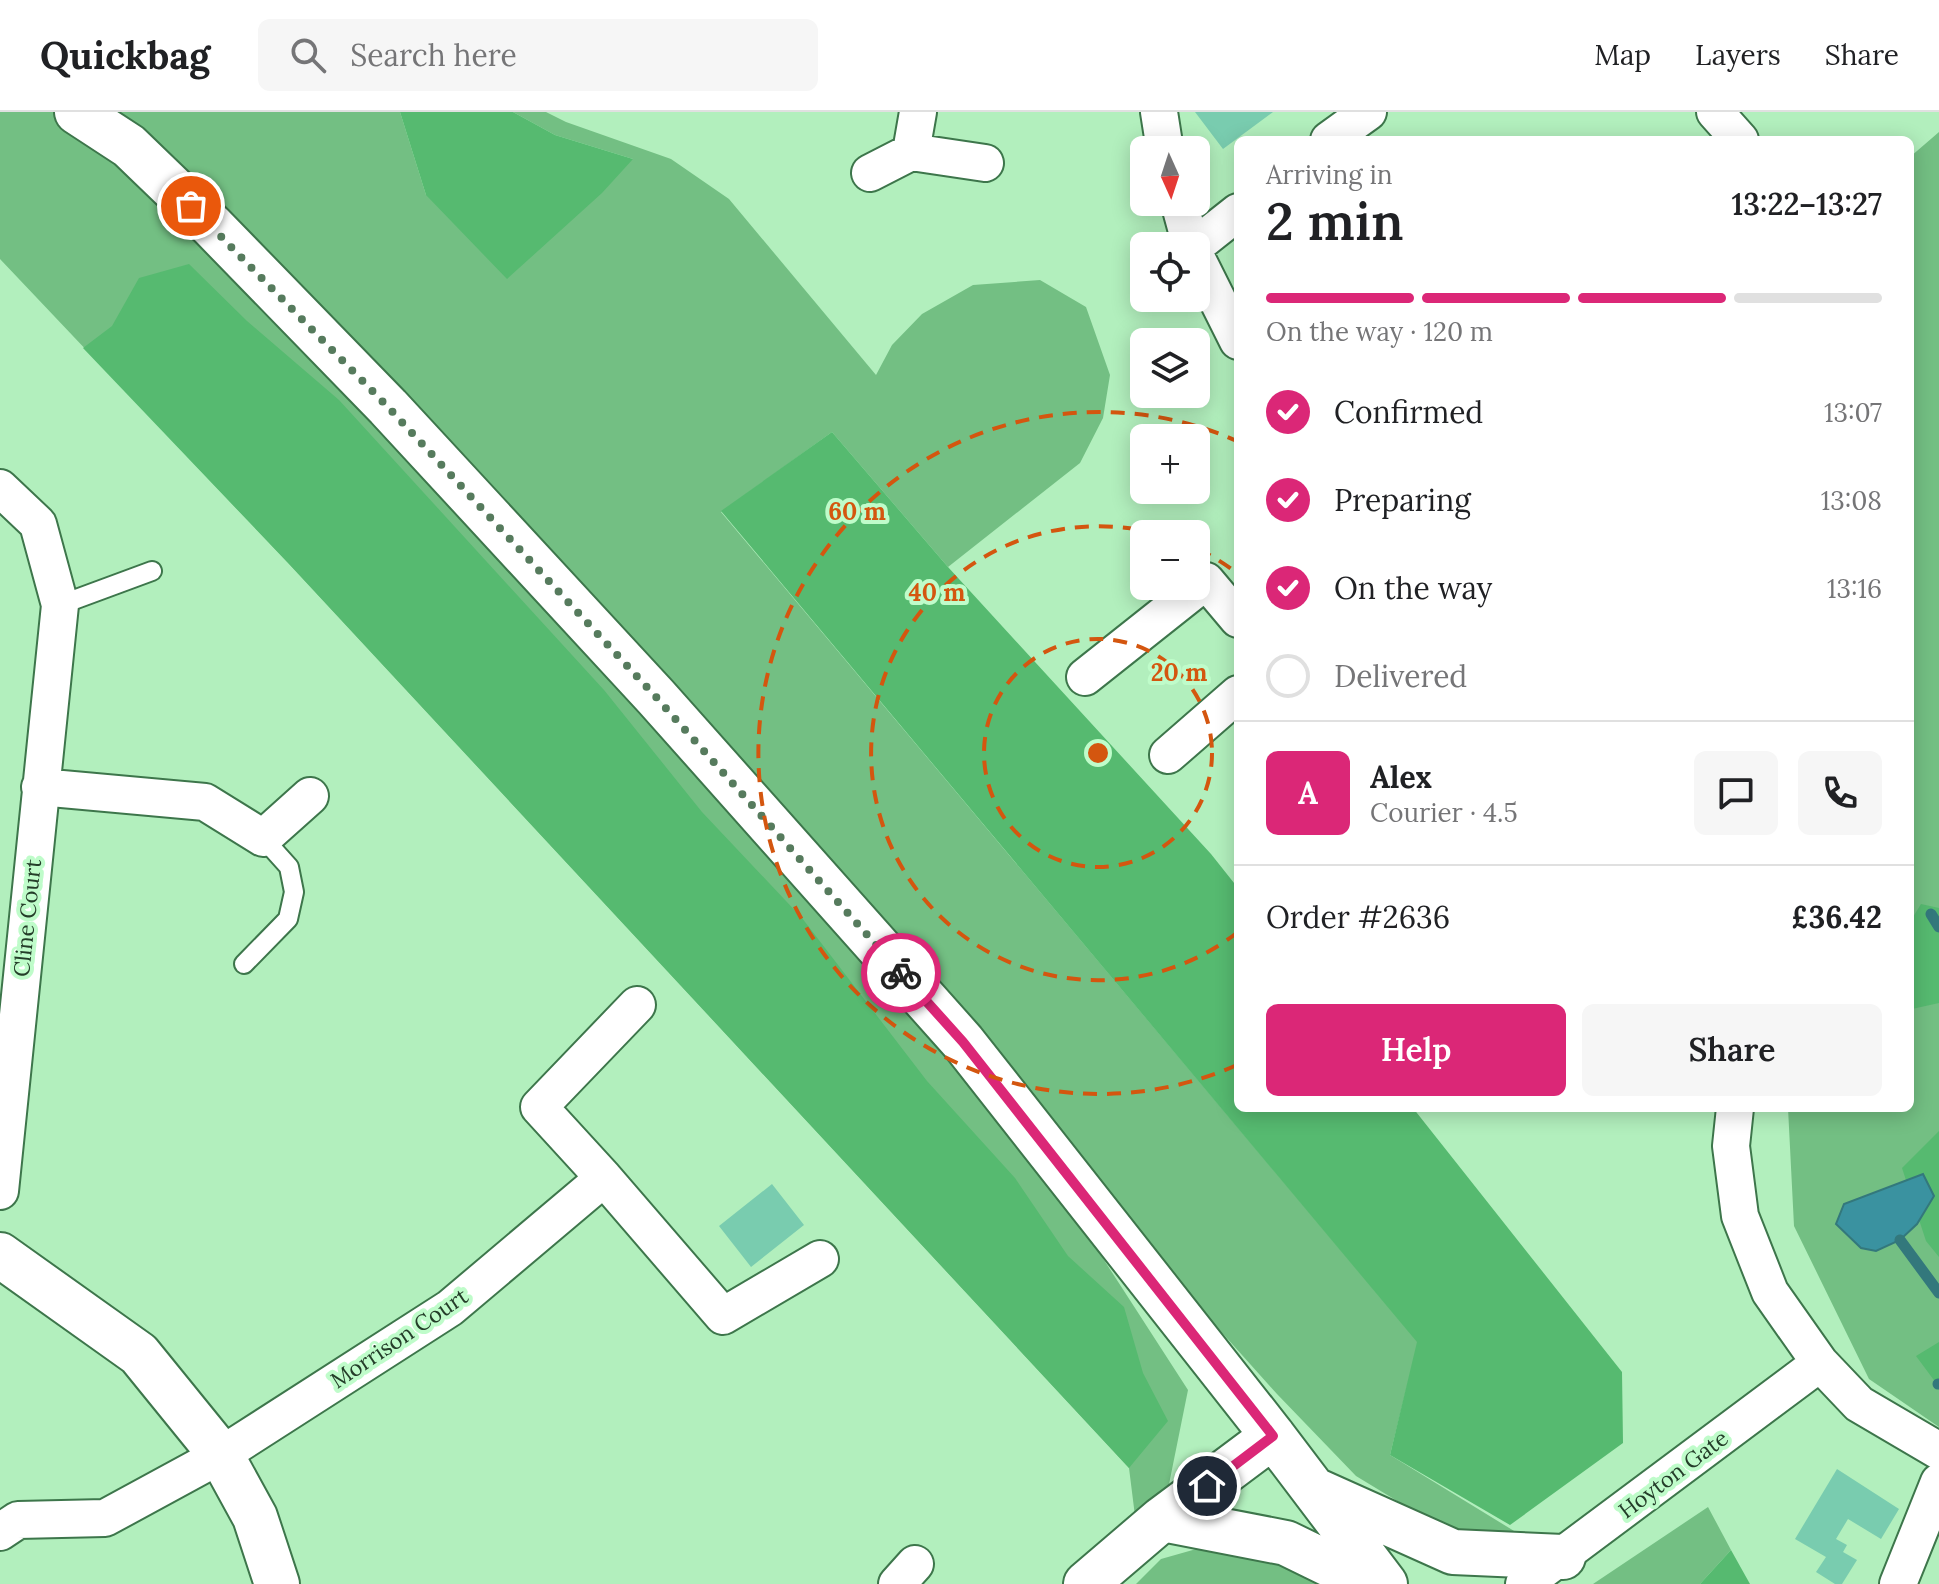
<!DOCTYPE html>
<html lang="en">
<head>
<meta charset="utf-8">
<style>
  :root { --surface:#fff; --page:#f6f6f6; --text:#202124; --muted:#757577; --line:#e0e0e0; --accent:#db2777 }
  body { margin:0; font-family:Lora,serif; background:var(--page); color:var(--text); height:100vh; display:flex; flex-direction:column; font-size:30px; white-space:nowrap }
  * { box-sizing:border-box; margin:0 }
  p { font-size:26px; color:var(--muted) }
  .icon { flex:none; width:44px; height:44px; fill:none; stroke:currentColor; stroke-width:2; stroke-linecap:round; stroke-linejoin:round }
  .map { position:relative; flex:1; overflow:hidden }
  .side { position:absolute; left:1234px; top:24px; width:680px; height:976px; display:flex; flex-direction:column; background:var(--surface); border-radius:12px; box-shadow:0 4px 20px #0003 }
  .side>* { flex:none }
  .needle { width:52px; rotate:177deg }
  .fabs { position:absolute; left:1130px; top:24px; display:grid; gap:16px }
  .fabs a { display:grid; place-items:center; width:80px; height:80px; border-radius:12px; background:var(--surface); box-shadow:0 4px 20px #0003; font-size:40px }
  .pin { position:absolute; display:grid; place-items:center; width:68px; height:68px; color:#fff; margin:-34px; border:4px solid #fff; border-radius:50%; box-shadow:0 2px 8px #0007 }
  .courier { position:absolute; display:grid; place-items:center; width:80px; height:80px; margin:-40px; border:6px solid #db2777; border-radius:50%; background:#fff; color:#222; box-shadow:0 2px 10px #0007 }
  .headline em { font-style:normal; font-weight:600 }
  .headline div { display:flex; flex-direction:column-reverse }
  .headline { display:flex; align-items:center; justify-content:space-between; height:136px; padding:0 32px }
  h1 { font-size:52px; font-weight:600; line-height:60px }
  .bar { display:grid; grid-template-columns:repeat(4,1fr); gap:12px 8px; align-content:center; height:96px; padding:0 32px }
  .bar i { height:10px; border-radius:6px; background:var(--line) }
  .bar .on { background:var(--accent) }
  .bar p { grid-column:span 4 }
  .line { display:flex; align-items:center; gap:20px; padding:0 32px; border-top:2px solid var(--line) }
  .line div { flex:1 }
  .round { display:grid; place-items:center; flex:none; width:84px; height:84px; border-radius:12px; background:var(--page) }
  ol { padding:0 32px; list-style:none }
  li { display:flex; align-items:center; gap:24px; height:88px }
  li p { margin-inline-start:auto }
  li .icon { padding:8px; border-radius:50%; background:var(--accent); color:#fff; stroke-width:4 }
  li:last-child { color:var(--muted) }
  li i { width:44px; height:44px; border:4px solid var(--line); border-radius:50% }
  .action { display:flex; gap:16px; margin-top:auto; padding:16px 32px }
  .action a { flex:1; height:92px; border-radius:12px; background:var(--accent); color:#fff; font-size:32px; font-weight:600; line-height:92px; text-align:center }
  .action a+a { background:var(--page); color:var(--text) }
  header { display:flex; align-items:center; gap:48px; box-sizing:border-box; height:112px; padding:0 40px; background:var(--surface); border-bottom:2px solid var(--line) }
  header strong { font-size:38px }
  nav { display:flex; gap:44px; margin-inline-start:auto; font-size:28px }
  .search { width:560px; height:72px; background:var(--page); display:flex; align-items:center; gap:20px; box-sizing:border-box; padding:0 28px; border-radius:12px; color:var(--muted); font-size:30px }
  .map>svg:first-child { display:block }
</style>
</head>
<body>
<header>
<strong>Quickbag</strong>
<div class="search"><svg class="icon" aria-label="search" viewBox="0 0 24 24"><circle cx="10" cy="10" r="6"/><path d="M15 15l6 6"/></svg>Search here</div>
<nav><a>Map</a><a>Layers</a><a>Share</a></nav>
</header>
<div class="map">
<svg width="1939" height="1472" viewBox="0 0 1939 1472">
  <rect width="100%" height="100%" fill="#b2efbd"/>
  <!-- green -->
  <path fill="#73bf83" d="M0,0H400L426,83L633,47L555,23L513,0H546L566,10L671,47L729,87L876,263L892,233L922,202L973,173L1040,168L1086,195L1110,263L1103,306L1080,351L948,455L832,320L721,400L1418,1230L1390,1343L1519,1422L1445,1418L1356,1364L1277,1282L967,936L1188,1278L1162,1407L1138,1428L1129,1356L290,453L0,147Z
    M1939,20V1315L1869,1267L1794,1114L1788,996H1910V45Z
    M1708,1395L1731,1438L1700,1472H1593Z
    M1221,1430L1268,1446L1318,1472H1136L1161,1447Z"/>
  <!-- forest -->
  <path fill="#56ba70" d="M400,0H513L555,23L633,47L602,81L507,167L426,83Z
    M189,152L247,209L339,288L604,578L702,700L802,806L927,969L1015,1066L1068,1144L1124,1195L1143,1261L1168,1309L1129,1356L290,453L83,236L112,214L139,166Z
    M832,320L948,455L1211,742L1238,776V996H1413L1622,1260L1623,1331L1510,1413L1390,1343L1417,1230L721,399Z
    M1921,792L1939,796V891L1912,897L1910,893V810Z
    M1939,1019V1145L1926,1129L1902,1056Z
    M1939,1230V1275L1916,1244Z
    M1731,1438L1750,1472H1700Z"/>
  <!-- water -->
  <path fill="#3a92a0" stroke="#33787c" stroke-width="2" d="M1923,1062L1934,1084L1917,1112L1900,1128L1876,1139L1861,1136L1836,1112L1844,1092Z"/>
  <g fill="none" stroke-linecap="round" stroke-linejoin="round">
    <!-- stream -->
    <path stroke="#33787c" stroke-width="11" d="M1931,802L1939,815
      M1900,1128L1939,1181
      M1938,1272H1939"/>
  </g>
  <!-- building -->
  <path fill="#79ccaf" d="M1195,0H1273L1223,37Z
    M772,1072L804,1113L751,1155L719,1114Z
    M1837,1357L1899,1397L1881,1427L1848,1407L1836,1427L1847,1433L1843,1440L1857,1448L1842,1472H1835L1816,1460L1826,1445L1795,1427Z"/>
  <g fill="none" stroke-linecap="round" stroke-linejoin="round">
    <!-- service casing -->
    <g stroke="#3d764b" stroke-width="22">
      <path id="service" d="M60,493L152,459
        M244,852L288,807L294,780L289,755L263,726"/>
    </g>
    <!-- minor casing -->
    <g stroke="#3d764b" stroke-width="40">
      <path id="minor" d="M918,0L911,40L985,51
        M1159,0L1165,38
        M1715,0L1740,28
        M1329,28L1368,0
        M870,61L911,40
        M1179,90L1191,134
        M1195,134L1238,100
        M1196,145L1238,229
        M0,376L38,412L60,493L0,1079
        M1085,565L1206,469L1238,507
        M1168,643L1238,582
        M40,675L205,690L263,726L310,684
        M1735,996L1731,1034L1740,1104L1770,1180L1820,1251L1859,1292L1939,1339
        M604,1066L539,995L637,893
        M0,1420L18,1408L105,1406L221,1343L450,1196L604,1066L723,1204L820,1147
        M897,1472L915,1452
        M1524,1472L1820,1251
        M1898,1472L1939,1370"/>
    </g>
    <!-- tertiary casing -->
    <g stroke="#3d764b" stroke-width="48">
      <path id="tertiary" d="M77,0L129,34L212,114L388,295L656,585L963,930L1273,1324L1385,1472
        M0,1143L139,1242L221,1343L255,1405L277,1472
        M1317,1379L1453,1440L1563,1445
        M1162,1407L1286,1431L1370,1472
        M1086,1472L1162,1407L1273,1324"/>
    </g>
    <!-- service -->
    <use href="#service" stroke="#fff" stroke-width="18"/>
    <!-- minor -->
    <use href="#minor" stroke="#fff" stroke-width="36"/>
    <!-- tertiary -->
    <use href="#tertiary" stroke="#fff" stroke-width="44"/>
  </g>
  <g fill="none" stroke-linecap="round" stroke-linejoin="round">
    <!-- done -->
    <path stroke="#567b5d" stroke-width="8" stroke-dasharray="0 14.4" d="M191,94L388,295L656,585L901,861"/>
    <!-- route -->
    <path stroke="#db2777" stroke-width="10" d="M901,861L963,930L1273,1324L1207,1374"/>
  </g>
  <!-- distance rings -->
  <g fill="none" stroke="#d4560f" stroke-width="4" stroke-dasharray="14 10">
    <circle cx="1098" cy="641" r="114"/>
    <path d="M1238 820A227 227 0 1 1 1157 422M1198 437A227 227 0 0 1 1238 462"/>
    <path d="M1237 953A341 341 0 1 1 1237 329"/>
  </g>
  <g text-anchor="middle" dominant-baseline="central" stroke-width="8" stroke-linejoin="round" paint-order="stroke">
    <!-- street labels -->
    <g font-size="22" fill="#243d29" stroke="#bffcca">
      <text transform="translate(27 806) rotate(-84)">Cline Court</text>
      <text transform="translate(399 1226) rotate(-34)">Morrison Court</text>
      <text transform="translate(1673 1362) rotate(-37)">Hoyton Gate</text>
    </g>
  </g>
  <circle cx="1098" cy="641" r="12" fill="#d4560f" stroke="#bffcca" stroke-width="4"/>
  <g font-size="24" text-anchor="middle" font-weight="bold" fill="#d4560f" stroke="#bffcca" stroke-width="8" stroke-linejoin="round" paint-order="stroke">
    <text x="857" y="408">60 m</text>
    <text x="937" y="489">40 m</text>
    <text x="1179" y="569">20 m</text>
  </g>
</svg>
<div class="fabs">
<a><svg class="needle" viewBox="-14 -14 28 28"><path d="M0-13l5 13h-10z" fill="#e53935"/><path d="M0 13l5-13h-10z" fill="#757577"/></svg></a>
<a><svg class="icon" aria-label="locate" viewBox="0 0 24 24"><circle cx="12" cy="12" r="6"/><path d="M12 2v4M12 18v4M2 12h4M18 12h4"/></svg></a>
<a><svg class="icon" aria-label="layers" viewBox="0 0 24 24"><path d="M12 4l9 5-9 5-9-5zM3 14l9 5 9-5"/></svg></a>
<a>+</a>
<a>−</a>
</div>
<div class="pin" style="left:191px;top:94px;background:#ea580c"><svg class="icon" aria-label="bag" viewBox="0 0 24 24"><path d="M5 8h14l-1 12H6zM9 8a3 3 0 0 1 6 0"/></svg></div>
<div class="pin" style="left:1207px;top:1374px;background:#1f2937"><svg class="icon" aria-label="home" viewBox="0 0 24 24"><path d="M3 11l9-7 9 7M6 9v11h12V9"/></svg></div>
<div class="courier" style="left:901px;top:861px"><svg class="icon" aria-label="bike" viewBox="0 0 24 24"><circle cx="6" cy="16" r="4"/><circle cx="18" cy="16" r="4"/><path d="M6 16l4-8h5l3 8M10 8l3 8H6M13 5h3"/></svg></div>
<section class="side">
<div class="headline"><div><h1>2 min</h1><p>Arriving in</p></div><em>13:22–13:27</em></div>
<div class="bar"><i class="on"></i><i class="on"></i><i class="on"></i><i></i><p>On the way · 120 m</p></div>
<ol>
<li><svg class="icon" aria-label="check" viewBox="0 0 24 24"><path d="M5 12l5 5 9-10"/></svg>Confirmed<p>13:07</p></li>
<li><svg class="icon" aria-label="check" viewBox="0 0 24 24"><path d="M5 12l5 5 9-10"/></svg>Preparing<p>13:08</p></li>
<li><svg class="icon" aria-label="check" viewBox="0 0 24 24"><path d="M5 12l5 5 9-10"/></svg>On the way<p>13:16</p></li>
<li><i></i>Delivered</li>
</ol>
<div class="line" style="height:144px"><b class="round" style="background:var(--accent);color:#fff">A</b><div><b>Alex</b><p>Courier · 4.5</p></div><a class="round"><svg class="icon" aria-label="chat" viewBox="0 0 24 24"><path d="M4 5h16v11H9l-5 4z"/></svg></a><a class="round"><svg class="icon" aria-label="phone" viewBox="0 0 24 24"><path d="M5 4h4l2 5-3 2q2 4 5 5l2-3 5 2v4C11 20 4 13 5 4z"/></svg></a></div>
<div class="line" style="height:104px"><div>Order #2636</div><b>£36.42</b></div>
<div class="action"><a>Help</a><a>Share</a></div>
</section>
</div>
</body>
</html>
